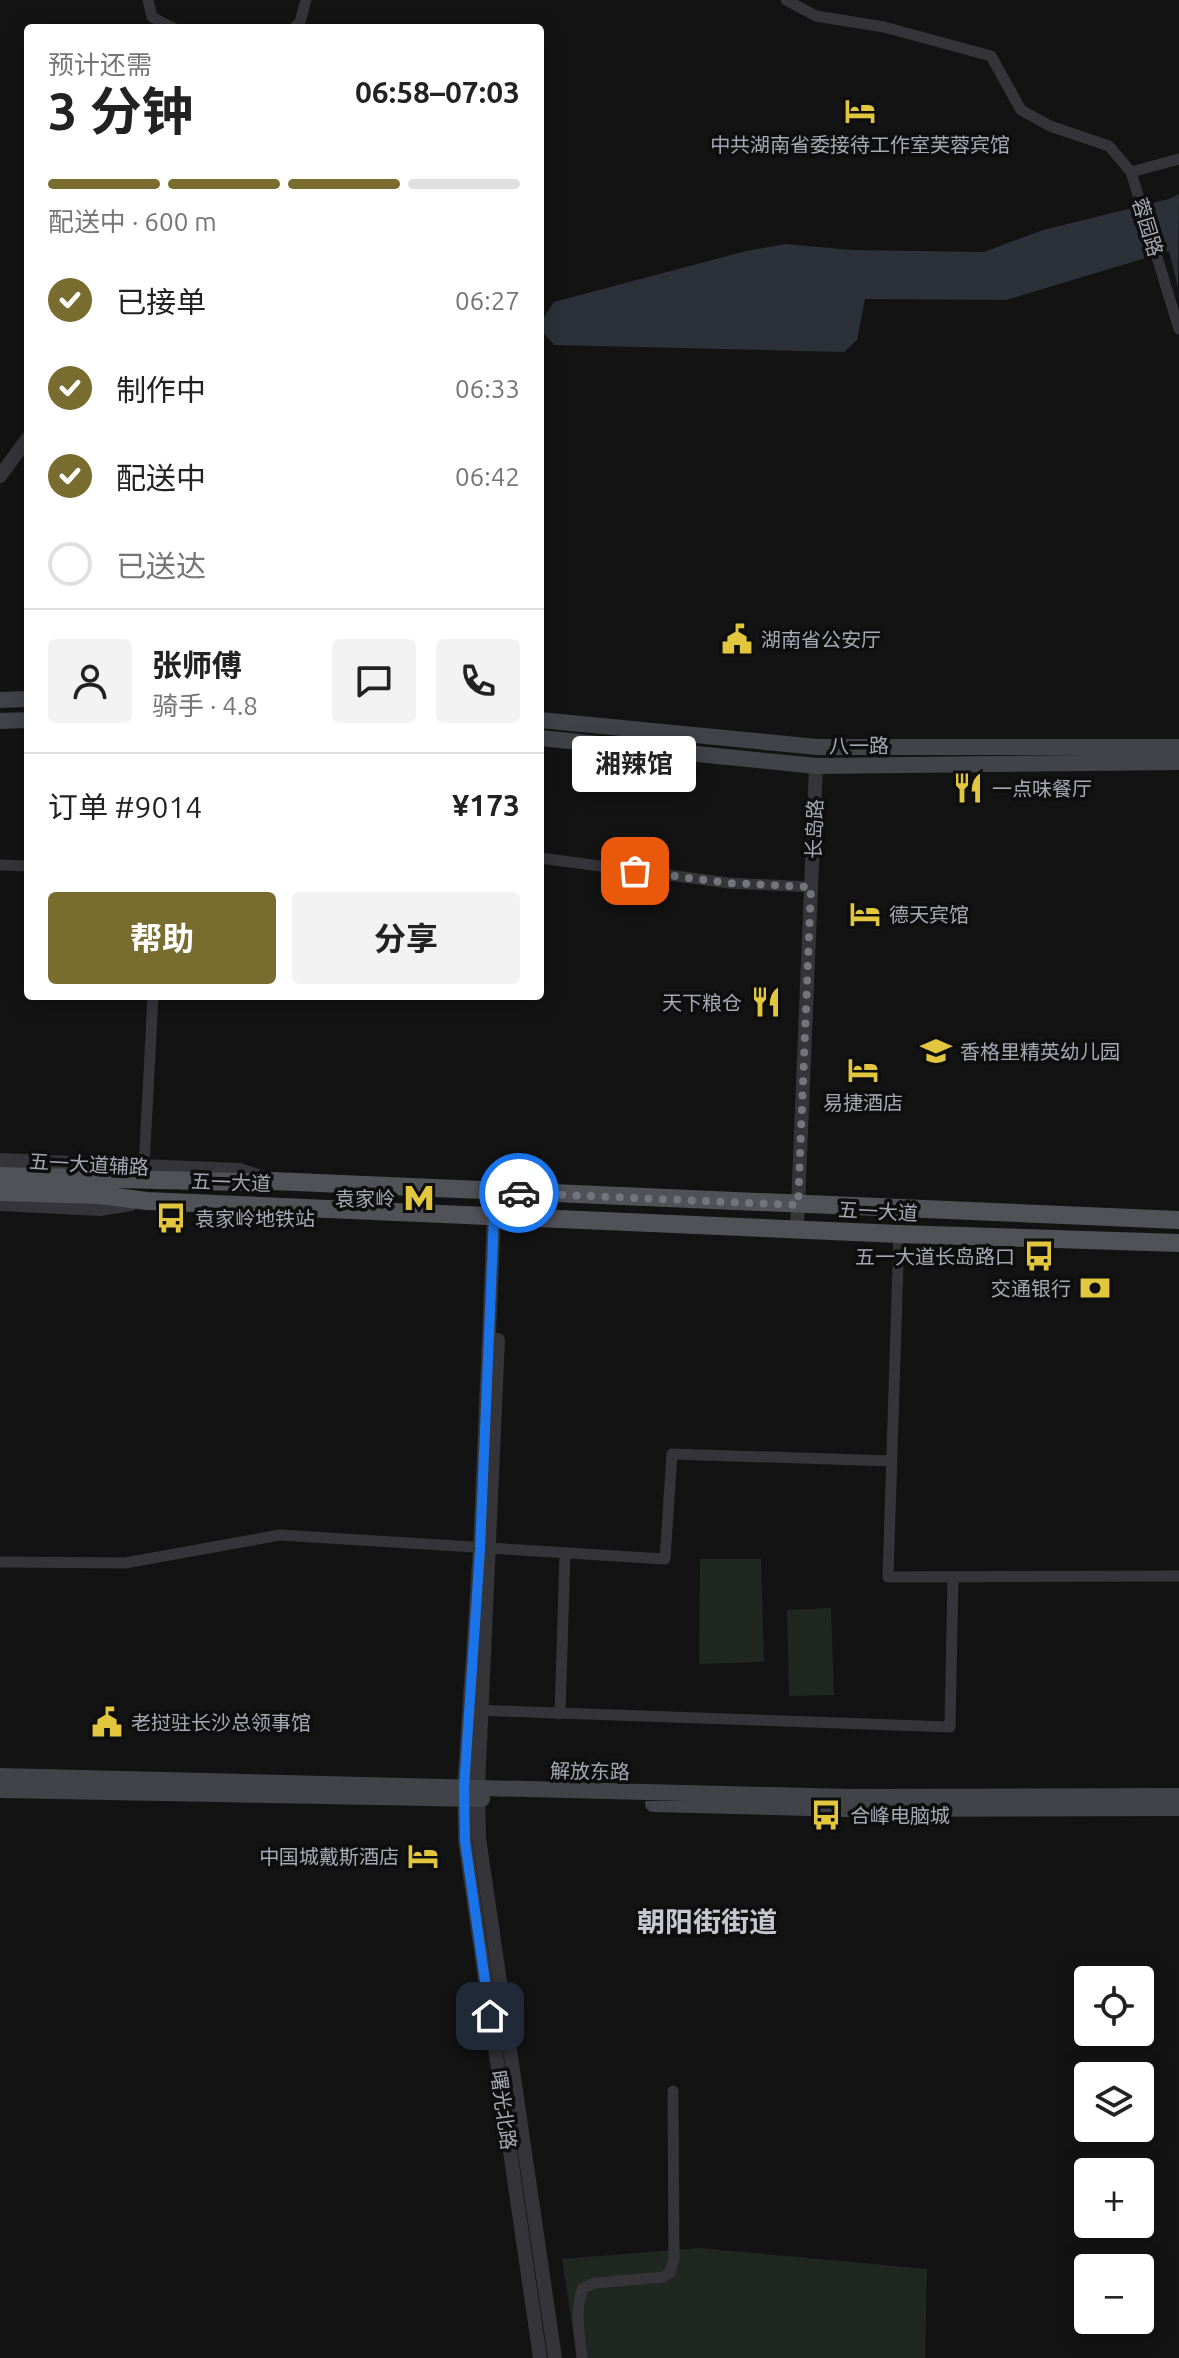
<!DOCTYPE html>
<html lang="zh">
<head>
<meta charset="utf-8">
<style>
  :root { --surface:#fff; --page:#f2f2f2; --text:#222; --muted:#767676; --line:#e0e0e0; --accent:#786c2e }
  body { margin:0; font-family:Ubuntu,"Noto Sans SC",sans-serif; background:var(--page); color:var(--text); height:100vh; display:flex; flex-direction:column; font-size:30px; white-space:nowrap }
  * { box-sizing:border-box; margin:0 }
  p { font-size:26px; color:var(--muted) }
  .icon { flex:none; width:44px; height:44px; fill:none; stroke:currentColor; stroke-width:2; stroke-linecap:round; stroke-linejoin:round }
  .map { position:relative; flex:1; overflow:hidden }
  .side { position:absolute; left:24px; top:24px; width:520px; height:976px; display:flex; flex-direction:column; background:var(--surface); border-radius:8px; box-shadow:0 4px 20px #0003 }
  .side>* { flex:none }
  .tools { position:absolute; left:1074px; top:1966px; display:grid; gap:16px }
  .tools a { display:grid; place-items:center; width:80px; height:80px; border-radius:8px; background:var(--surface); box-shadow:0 4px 20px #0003; font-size:40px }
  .pin { position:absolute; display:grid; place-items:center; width:68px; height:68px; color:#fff; margin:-34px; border-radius:16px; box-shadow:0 4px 12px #0006 }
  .courier { position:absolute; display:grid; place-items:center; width:80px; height:80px; margin:-40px; border:6px solid #1a73e8; border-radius:50%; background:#fff; color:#222; box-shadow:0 2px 10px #0007 }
  .bubble { position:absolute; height:56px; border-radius:8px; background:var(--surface); box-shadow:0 4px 20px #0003; font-size:26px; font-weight:700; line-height:56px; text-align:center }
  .overview em { font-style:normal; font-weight:700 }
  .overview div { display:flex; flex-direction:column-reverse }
  .overview { display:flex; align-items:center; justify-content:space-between; height:136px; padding:0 24px }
  h1 { font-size:52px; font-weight:700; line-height:60px }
  .bar { display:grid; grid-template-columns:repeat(4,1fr); gap:12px 8px; align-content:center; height:96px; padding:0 24px }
  .bar i { height:10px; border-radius:6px; background:var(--line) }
  .bar .active { background:var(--accent) }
  .bar p { grid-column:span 4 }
  .line { display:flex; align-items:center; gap:20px; padding:0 24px; border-top:2px solid var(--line) }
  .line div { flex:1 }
  .round { display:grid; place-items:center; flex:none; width:84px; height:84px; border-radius:8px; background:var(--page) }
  ol { padding:0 24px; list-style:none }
  li { display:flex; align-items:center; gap:24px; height:88px }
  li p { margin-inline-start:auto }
  li .icon { padding:8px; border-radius:50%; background:var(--accent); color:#fff; stroke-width:4 }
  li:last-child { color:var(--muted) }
  li i { width:44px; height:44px; border:4px solid var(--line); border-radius:50% }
  .primary-button { display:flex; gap:16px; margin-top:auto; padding:16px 24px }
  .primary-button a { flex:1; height:92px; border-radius:8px; background:var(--accent); color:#fff; font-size:32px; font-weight:700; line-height:92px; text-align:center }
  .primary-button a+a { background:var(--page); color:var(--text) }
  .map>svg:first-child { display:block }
</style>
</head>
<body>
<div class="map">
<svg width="1179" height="2358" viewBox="0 0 1179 2358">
  <rect width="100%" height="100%" fill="#131314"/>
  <!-- green -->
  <path fill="#202721" d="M700,1559H761L764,1662L699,1664Z
    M831,1608L834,1695L789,1696L787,1610Z
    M699,2248L927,2269L925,2358H577L562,2259Z"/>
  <!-- water -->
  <path fill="#2c3139" d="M1179,194L1178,288L1169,251L1006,300L865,299L857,340L844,352L554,345L540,329V323L554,302L746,251L786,244L852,250L984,252L1043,230L1169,199Z"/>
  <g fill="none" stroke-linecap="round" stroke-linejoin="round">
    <!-- minor -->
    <path stroke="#343439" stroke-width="11" d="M148,0L152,17L173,28
      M786,0L816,16L884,27L991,56L1021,110L1050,126L1109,146L1131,172L1179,329
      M294,28L300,22L306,0
      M1131,172L1179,159
      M540,858L729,883L811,887
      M0,865L28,866
      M144,1167L153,996
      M899,1234L888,1577L1179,1576
      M0,1562L125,1563L280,1535L665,1559L672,1454L892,1461
      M475,1710L950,1727L953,1577
      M560,1714L565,1553
      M582,2358C580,2335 574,2310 583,2288L595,2283L663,2277L670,2273L674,2259L673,2091"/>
    <!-- tertiary -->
    <path stroke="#343439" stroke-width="14" d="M0,476L28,438
      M0,1160L239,1170L261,1177
      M495,1192L480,1549L464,1788L465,1841L540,2358
      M0,1204L100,1209L131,1204
      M797,1229L816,766
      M498,1340L478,1789L479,1838L555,2358"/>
    <!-- secondary -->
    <path stroke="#424349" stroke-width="16" d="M0,700L28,699
      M540,720L817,747H1179
      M0,721L28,720
      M540,738L816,766L1179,762
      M0,1776L848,1797L1179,1796
      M0,1790L482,1799
      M653,1804L848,1809L1179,1808"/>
    <!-- primary -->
    <path stroke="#515158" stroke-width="18" d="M0,1176L238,1182L273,1181L1179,1220
      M0,1192L100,1195L147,1201L899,1234L1179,1243"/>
  </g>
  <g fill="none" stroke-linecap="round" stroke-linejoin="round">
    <!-- done -->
    <path stroke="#73747c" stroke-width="8" stroke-dasharray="0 14.4" d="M519,1193L798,1205L811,887L729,883L635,871"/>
    <!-- route -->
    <path stroke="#1a73e8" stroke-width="10" d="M490,2016L465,1841L464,1788L480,1549L495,1192L519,1193"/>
  </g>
  <!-- icons -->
  <defs>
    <g id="hotel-bare" transform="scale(2.4)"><path d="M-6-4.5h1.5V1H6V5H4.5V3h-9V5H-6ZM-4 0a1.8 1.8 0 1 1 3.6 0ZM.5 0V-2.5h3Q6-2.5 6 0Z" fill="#e2c63d" stroke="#0e0e0f" stroke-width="2.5" paint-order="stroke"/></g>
    <g id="civic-bare" transform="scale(2.4)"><path d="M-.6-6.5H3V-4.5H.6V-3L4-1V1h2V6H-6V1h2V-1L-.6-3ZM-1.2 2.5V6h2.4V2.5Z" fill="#e2c63d" stroke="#0e0e0f" stroke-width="2.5" paint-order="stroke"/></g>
    <g id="restaurant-bare" transform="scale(2.4)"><path d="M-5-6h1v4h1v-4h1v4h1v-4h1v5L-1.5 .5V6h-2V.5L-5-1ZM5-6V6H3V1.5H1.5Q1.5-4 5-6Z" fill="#e2c63d" stroke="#0e0e0f" stroke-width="2.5" paint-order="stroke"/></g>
    <g id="school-bare" transform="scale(2.4)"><path d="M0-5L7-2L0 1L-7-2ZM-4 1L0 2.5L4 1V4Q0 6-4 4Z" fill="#e2c63d" stroke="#0e0e0f" stroke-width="2.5" paint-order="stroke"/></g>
    <g id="metro-bare" transform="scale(2.4)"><path d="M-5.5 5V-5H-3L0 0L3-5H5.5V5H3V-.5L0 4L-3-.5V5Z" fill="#e2c63d" stroke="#0e0e0f" stroke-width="2.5" paint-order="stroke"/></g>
    <g id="bus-bare" transform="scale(2.4)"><path d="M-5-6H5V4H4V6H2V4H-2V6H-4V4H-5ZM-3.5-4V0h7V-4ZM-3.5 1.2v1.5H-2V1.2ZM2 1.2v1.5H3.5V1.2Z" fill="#e2c63d" stroke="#0e0e0f" stroke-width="2.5" paint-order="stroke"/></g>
    <g id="bank-bare" transform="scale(2.4)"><path d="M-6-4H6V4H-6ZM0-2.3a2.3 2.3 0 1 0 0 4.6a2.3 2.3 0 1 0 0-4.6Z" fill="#e2c63d" stroke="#0e0e0f" stroke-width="2.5" paint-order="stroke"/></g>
  </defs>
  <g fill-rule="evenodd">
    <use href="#hotel-bare" x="860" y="111"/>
    <use href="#civic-bare" x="737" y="639"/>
    <use href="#restaurant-bare" x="968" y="788"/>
    <use href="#hotel-bare" x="865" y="914"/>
    <use href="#restaurant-bare" x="766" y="1002"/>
    <use href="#school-bare" x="936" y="1051"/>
    <use href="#hotel-bare" x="863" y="1070"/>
    <use href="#metro-bare" x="419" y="1198"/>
    <use href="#bus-bare" x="171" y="1218"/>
    <use href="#bus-bare" x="1039" y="1256"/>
    <use href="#bank-bare" x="1095" y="1288"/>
    <use href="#civic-bare" x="107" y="1722"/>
    <use href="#bus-bare" x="826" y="1815"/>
    <use href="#hotel-bare" x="423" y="1856"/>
  </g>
  <g text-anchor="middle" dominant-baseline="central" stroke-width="7" stroke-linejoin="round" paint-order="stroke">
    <!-- poi labels -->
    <g font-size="20" fill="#a6a8b4" stroke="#0e0e0f" text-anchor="start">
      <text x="860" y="144" text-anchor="middle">中共湖南省委接待工作室芙蓉宾馆</text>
      <text x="761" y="639">湖南省公安厅</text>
      <text x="992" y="788">一点味餐厅</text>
      <text x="889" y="914">德天宾馆</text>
      <text x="742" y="1002" text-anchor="end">天下粮仓</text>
      <text x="960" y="1051">香格里精英幼儿园</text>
      <text x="863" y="1102" text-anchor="middle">易捷酒店</text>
      <text x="395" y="1198" text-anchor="end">袁家岭</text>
      <text x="195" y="1218">袁家岭地铁站</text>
      <text x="1015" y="1256" text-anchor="end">五一大道长岛路口</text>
      <text x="1071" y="1288" text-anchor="end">交通银行</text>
      <text x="131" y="1722">老挝驻长沙总领事馆</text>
      <text x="850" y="1815">合峰电脑城</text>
      <text x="399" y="1856" text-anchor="end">中国城戴斯酒店</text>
    </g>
    <!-- street labels -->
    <g font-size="20" fill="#a6a8b4" stroke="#0e0e0f">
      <text transform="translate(1148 227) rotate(73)">蓉园路</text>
      <text x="859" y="745">八一路</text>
      <text transform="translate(814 829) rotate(-88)">长岛路</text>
      <text transform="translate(89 1164) rotate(3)">五一大道辅路</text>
      <text transform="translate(231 1182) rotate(2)">五一大道</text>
      <text transform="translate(878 1211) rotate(3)">五一大道</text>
      <text transform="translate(590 1771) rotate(1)">解放东路</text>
      <text transform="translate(504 2110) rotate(82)">曙光北路</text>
    </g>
    <!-- district labels -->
    <g font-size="28" font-weight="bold" fill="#c6c7d0" stroke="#0e0e0f">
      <text x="707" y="1921">朝阳街街道</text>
    </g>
  </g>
</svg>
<div class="tools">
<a><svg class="icon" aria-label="locate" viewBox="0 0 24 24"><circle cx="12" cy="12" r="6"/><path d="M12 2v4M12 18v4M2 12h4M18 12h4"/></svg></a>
<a><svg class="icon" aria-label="layers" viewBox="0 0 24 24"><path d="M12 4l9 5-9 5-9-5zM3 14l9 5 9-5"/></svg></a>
<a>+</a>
<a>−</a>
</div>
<div class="pin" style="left:635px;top:871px;background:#ea580c"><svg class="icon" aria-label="bag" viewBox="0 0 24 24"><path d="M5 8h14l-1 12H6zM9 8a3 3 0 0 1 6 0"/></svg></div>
<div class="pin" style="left:490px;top:2016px;background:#1f2937"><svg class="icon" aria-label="home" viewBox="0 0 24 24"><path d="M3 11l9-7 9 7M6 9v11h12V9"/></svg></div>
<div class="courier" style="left:519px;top:1193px"><svg class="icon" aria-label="car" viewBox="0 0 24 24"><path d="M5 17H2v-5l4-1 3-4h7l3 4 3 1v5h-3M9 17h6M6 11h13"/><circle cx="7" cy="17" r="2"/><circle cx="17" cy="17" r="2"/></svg></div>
<div class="bubble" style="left:572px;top:736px;width:124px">湘辣馆</div>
<section class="side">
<div class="overview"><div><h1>3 分钟</h1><p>预计还需</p></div><em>06:58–07:03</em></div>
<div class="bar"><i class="active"></i><i class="active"></i><i class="active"></i><i></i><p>配送中 · 600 m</p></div>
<ol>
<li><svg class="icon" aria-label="check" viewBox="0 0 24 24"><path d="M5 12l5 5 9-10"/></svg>已接单<p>06:27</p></li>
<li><svg class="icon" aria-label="check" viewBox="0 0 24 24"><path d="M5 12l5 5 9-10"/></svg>制作中<p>06:33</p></li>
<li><svg class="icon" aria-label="check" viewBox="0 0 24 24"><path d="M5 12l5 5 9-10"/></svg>配送中<p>06:42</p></li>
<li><i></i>已送达</li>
</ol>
<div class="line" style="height:144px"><a class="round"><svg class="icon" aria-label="person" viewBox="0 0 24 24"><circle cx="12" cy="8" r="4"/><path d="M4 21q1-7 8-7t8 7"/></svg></a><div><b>张师傅</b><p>骑手 · 4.8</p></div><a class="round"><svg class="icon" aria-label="chat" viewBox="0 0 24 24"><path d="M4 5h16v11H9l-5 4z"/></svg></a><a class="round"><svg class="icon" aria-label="phone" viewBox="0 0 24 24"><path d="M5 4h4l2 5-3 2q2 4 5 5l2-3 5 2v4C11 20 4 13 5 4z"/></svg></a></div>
<div class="line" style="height:104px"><div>订单 #9014</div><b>¥173</b></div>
<div class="primary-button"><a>帮助</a><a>分享</a></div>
</section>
</div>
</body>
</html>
